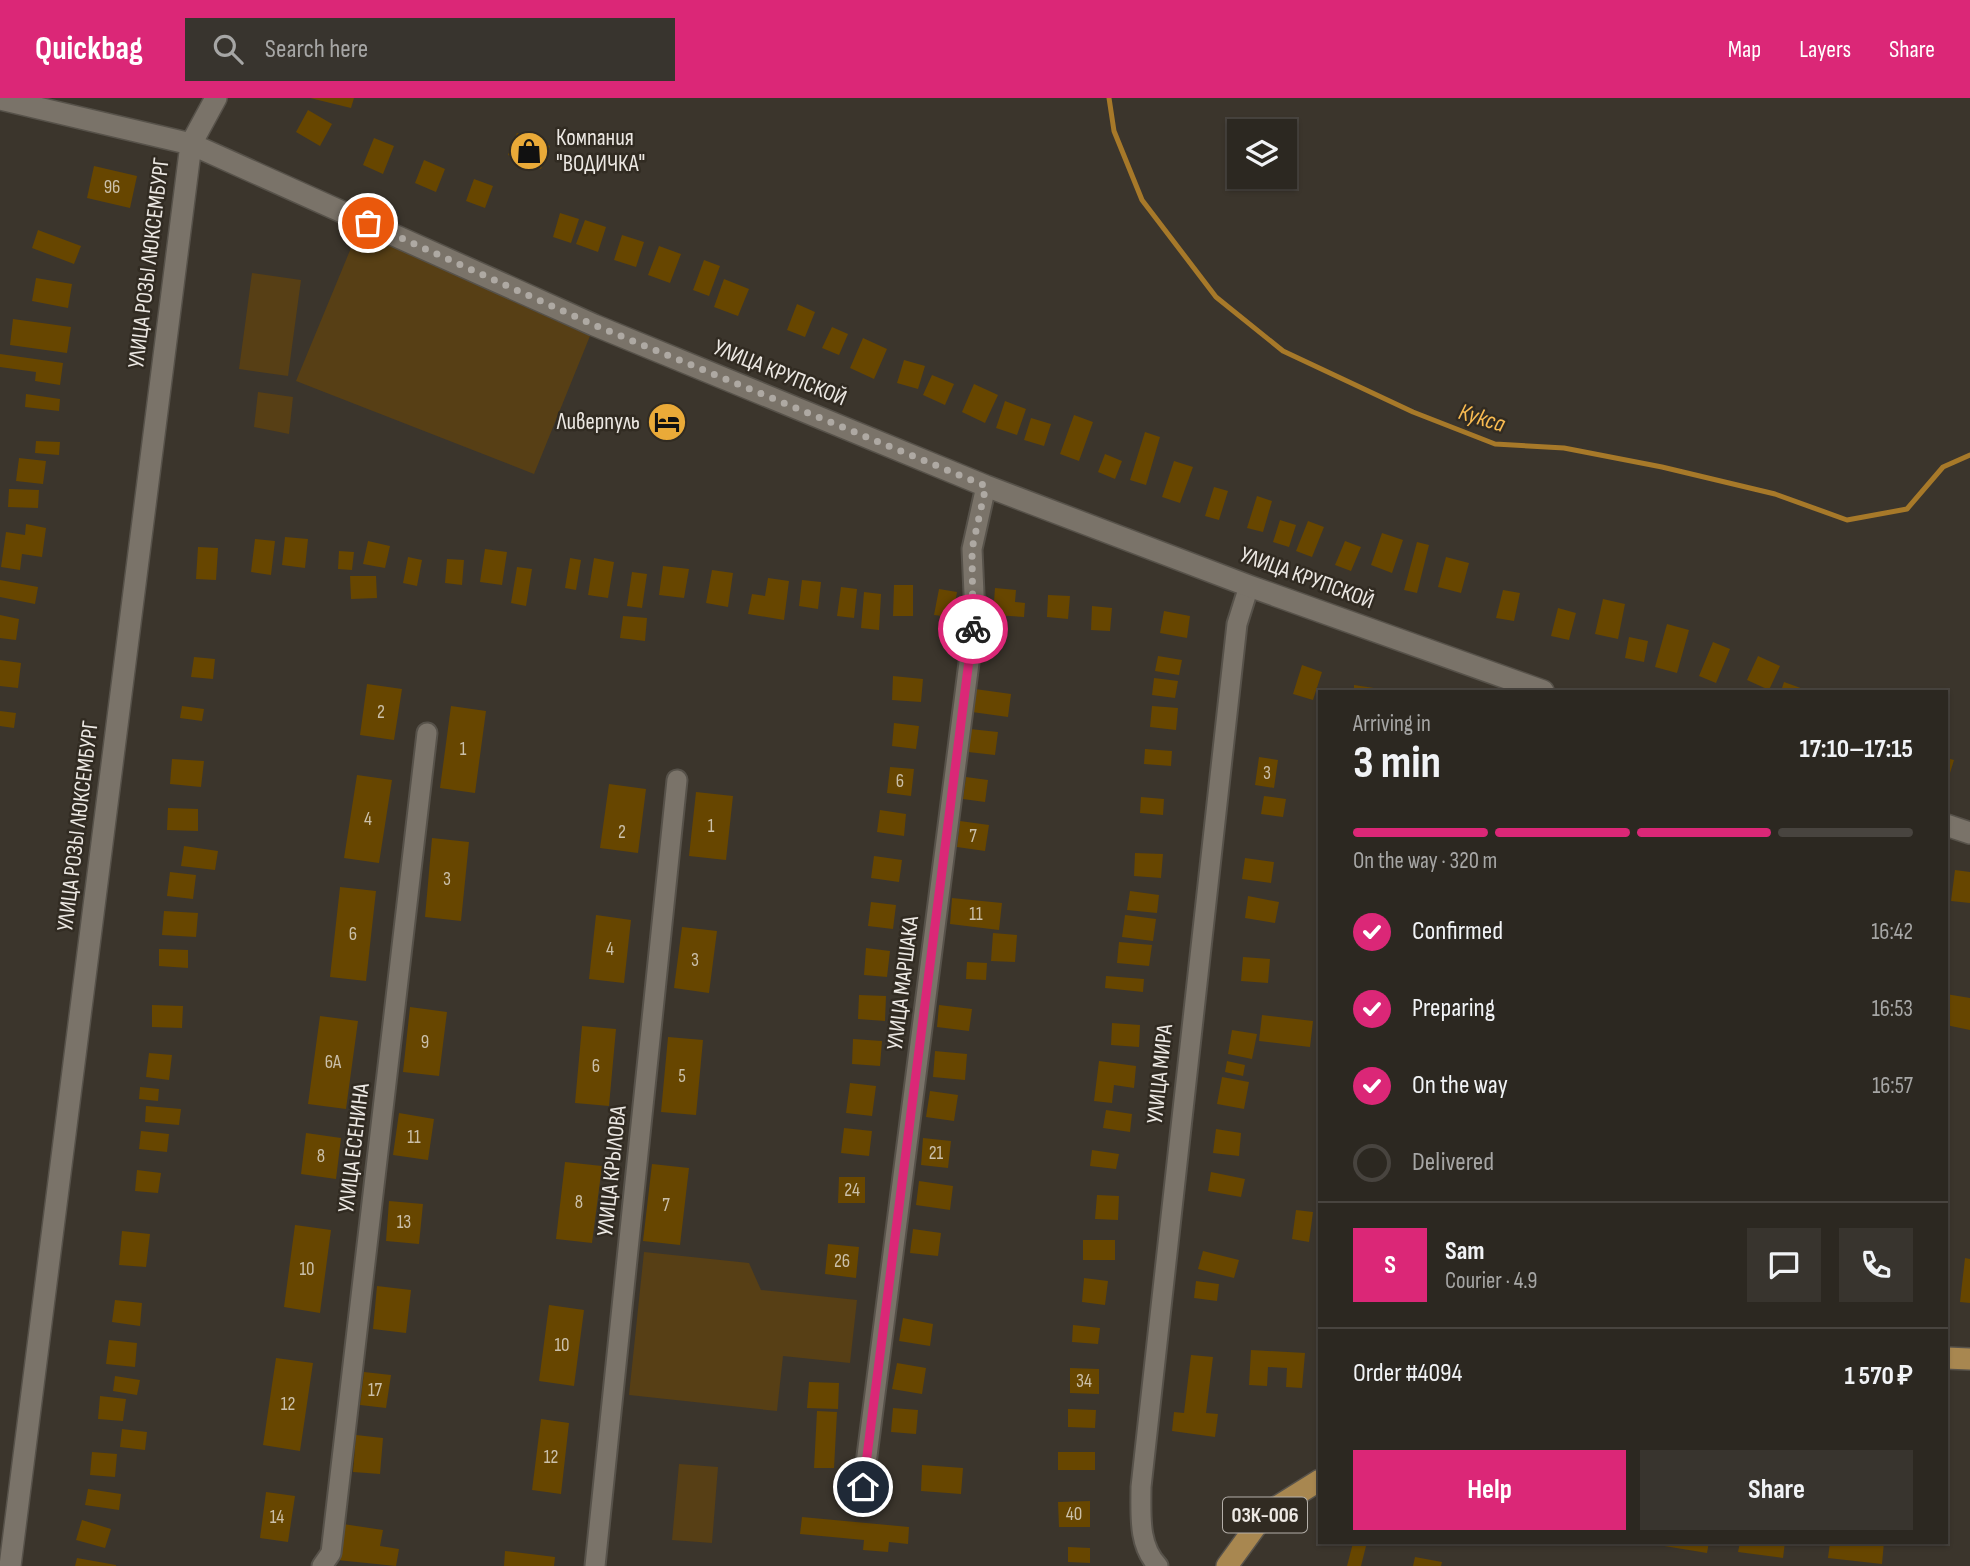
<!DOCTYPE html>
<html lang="en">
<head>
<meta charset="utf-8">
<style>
  :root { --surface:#2c2821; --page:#38342e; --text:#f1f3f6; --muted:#a6a6a5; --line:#48443f; --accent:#db2777 }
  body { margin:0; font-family:"Sofia Sans Condensed",sans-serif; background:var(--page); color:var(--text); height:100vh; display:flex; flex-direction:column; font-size:26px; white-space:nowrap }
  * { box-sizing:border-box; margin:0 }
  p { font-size:23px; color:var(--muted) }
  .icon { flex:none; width:38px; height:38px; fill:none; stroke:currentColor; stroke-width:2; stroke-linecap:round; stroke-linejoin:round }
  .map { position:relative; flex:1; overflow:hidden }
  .panel { position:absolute; left:1318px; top:592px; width:630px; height:854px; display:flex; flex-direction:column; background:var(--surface); border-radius:0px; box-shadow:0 2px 5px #0004,0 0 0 2px var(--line) }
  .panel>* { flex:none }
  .fabs { position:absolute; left:1227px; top:21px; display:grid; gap:14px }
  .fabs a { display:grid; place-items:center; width:70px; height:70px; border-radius:0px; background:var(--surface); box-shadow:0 2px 5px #0004,0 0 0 2px var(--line); font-size:35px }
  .pin { position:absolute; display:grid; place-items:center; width:60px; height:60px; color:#fff; margin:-30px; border:4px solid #fff; border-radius:50%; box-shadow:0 2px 7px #0007 }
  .courier { position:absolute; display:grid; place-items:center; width:70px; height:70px; margin:-35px; border:5px solid #db2777; border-radius:50%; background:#fff; color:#222; box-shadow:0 2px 9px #0007 }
  .summary em { font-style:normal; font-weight:700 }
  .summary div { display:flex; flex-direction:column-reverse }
  .summary { display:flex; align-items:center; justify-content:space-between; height:119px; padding:0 35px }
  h1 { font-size:46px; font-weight:700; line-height:52px }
  .bar { display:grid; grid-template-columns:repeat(4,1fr); gap:10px 7px; align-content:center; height:84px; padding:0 35px }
  .bar i { height:9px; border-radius:5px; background:var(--line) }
  .bar .active { background:var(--accent) }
  .bar p { grid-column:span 4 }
  .line { display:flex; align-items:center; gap:18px; padding:0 35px; border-top:2px solid var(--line) }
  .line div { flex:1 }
  .round { display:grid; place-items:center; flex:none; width:74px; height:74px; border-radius:0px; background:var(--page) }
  ol { padding:0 35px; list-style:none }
  li { display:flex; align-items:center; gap:21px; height:77px }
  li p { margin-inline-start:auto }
  li .icon { padding:7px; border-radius:50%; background:var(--accent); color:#fff; stroke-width:4 }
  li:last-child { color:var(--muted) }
  li i { width:38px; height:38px; border:4px solid var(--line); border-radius:50% }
  .primary-button { display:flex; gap:14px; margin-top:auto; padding:14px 35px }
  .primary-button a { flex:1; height:80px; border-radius:0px; background:var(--accent); color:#fff; font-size:28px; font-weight:700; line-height:80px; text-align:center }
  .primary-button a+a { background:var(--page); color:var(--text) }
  header { display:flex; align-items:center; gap:42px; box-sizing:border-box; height:98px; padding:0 35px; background:var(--accent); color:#fff }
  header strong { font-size:33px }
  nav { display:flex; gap:38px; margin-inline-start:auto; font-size:24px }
  .search { width:490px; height:63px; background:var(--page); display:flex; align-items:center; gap:18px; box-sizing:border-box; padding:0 24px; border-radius:0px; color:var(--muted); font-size:26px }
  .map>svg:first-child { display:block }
</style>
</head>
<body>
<header>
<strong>Quickbag</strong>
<div class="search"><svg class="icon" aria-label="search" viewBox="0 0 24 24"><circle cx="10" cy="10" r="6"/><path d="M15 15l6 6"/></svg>Search here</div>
<nav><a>Map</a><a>Layers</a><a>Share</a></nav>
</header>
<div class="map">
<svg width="1970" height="1468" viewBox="0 0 1970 1468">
  <rect width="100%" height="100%" fill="#3b352c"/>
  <!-- green -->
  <path fill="#573f15" d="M358,133L590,238L534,376L296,283Z
    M252,175L301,182L288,278L239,271Z
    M258,294L293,299L289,336L254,329Z
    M644,1154L749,1165L761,1192L857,1202L850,1265L783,1258L777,1313L629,1297Z
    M679,1366L718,1369L712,1445L672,1442Z"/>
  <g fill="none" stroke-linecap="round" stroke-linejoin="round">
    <!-- stream -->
    <path stroke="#a77929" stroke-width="5" d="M1109,0L1114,33L1142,102L1216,199L1283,253L1413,314L1495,346L1564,350L1662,369L1775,396L1847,422L1907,411L1943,369L1970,357"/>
  </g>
  <!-- building -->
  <path fill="#674600" d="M310,0H354L351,10Z
    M308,12L332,26L320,48L296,34Z
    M517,35L550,48L541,71L508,57Z
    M374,40L394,48L383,76L363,67Z
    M424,62L445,71L436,94L415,85Z
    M94,68L137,78L130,110L87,100Z
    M474,81L493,88L485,110L466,103Z
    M560,115L579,121L571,145L553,139Z
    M585,122L606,129L598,154L576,146Z
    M38,132L81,148L74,166L32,150Z
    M622,137L644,144L636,169L614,162Z
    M659,148L681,156L670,185L648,177Z
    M704,162L720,168L709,198L693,192Z
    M36,180L72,186L68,210L32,203Z
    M724,181L749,191L738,218L714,209Z
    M797,206L815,214L805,239L787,232Z
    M13,221L71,229L67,255L10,247Z
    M832,229L848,236L839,257L822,250Z
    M863,240L887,251L874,281L850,270Z
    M0,256L63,265L60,287L35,283L36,274L0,269Z
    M904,262L925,268L918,291L897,285Z
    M932,277L954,286L945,307L923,297Z
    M974,286L998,297L985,325L962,314Z
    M26,296L60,301L59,313L25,309Z
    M1005,303L1026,311L1017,337L996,330Z
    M1074,317L1093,324L1079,363L1060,356Z
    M1031,320L1051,326L1044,348L1024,342Z
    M1145,334L1160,339L1146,387L1130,382Z
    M36,343L60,344L59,357L35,355Z
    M1105,356L1122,363L1115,381L1098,374Z
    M19,360L46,363L43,386L16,383Z
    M1174,363L1193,369L1180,405L1162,399Z
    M1214,389L1228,393L1219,422L1205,418Z
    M9,391L39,392L38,410L8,409Z
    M1257,398L1272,403L1263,434L1247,430Z
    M1280,422L1296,427L1289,449L1273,444Z
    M1308,423L1324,429L1312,459L1296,453Z
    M26,426L46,430L42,459L22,456L20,472L1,469L6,434L25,437Z
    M1382,435L1403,442L1392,475L1371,467Z
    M285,439L308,441L305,470L282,467Z
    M255,441L275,443L271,477L251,474Z
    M368,443L390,448L385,470L363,466Z
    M1345,443L1361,449L1351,473L1335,467Z
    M1417,444L1429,447L1417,495L1404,492Z
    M198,449L218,450L216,482L196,481Z
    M485,451L507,454L502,487L480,484Z
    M339,453L354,454L352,472L338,471Z
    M408,459L422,462L417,488L403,485Z
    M1446,459L1469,465L1461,495L1438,489Z
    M570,460L581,462L576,492L565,490Z
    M594,460L614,464L608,500L588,497Z
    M447,461L464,462L462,487L445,485Z
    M663,468L689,471L684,500L659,497Z
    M517,469L532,471L526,508L511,505Z
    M712,472L733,475L728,509L706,505Z
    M632,474L647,476L642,510L627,508Z
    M350,478H376L377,500L351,501Z
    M768,480L789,483L784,522L748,516L752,496L765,498Z
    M0,482L38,489L35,506L0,499Z
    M802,482L821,484L818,511L799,508Z
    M894,487H913V518H893Z
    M841,489L857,491L854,520L837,518Z
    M995,490L1016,492L1015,504L1025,505L1024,519L993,517Z
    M939,491L957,494L950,535L940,533L942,518L934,517Z
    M1503,492L1520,495L1514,523L1496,520Z
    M864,494L881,496L879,532L861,530Z
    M1048,497L1070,498L1068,521L1047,519Z
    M1603,501L1625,506L1618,541L1595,536Z
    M1092,508L1112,510L1110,533L1091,532Z
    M1558,510L1576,515L1569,542L1551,538Z
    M1164,513L1190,518L1187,540L1160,535Z
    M0,517L19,521L16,542L0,540Z
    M623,518L647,520L645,543L620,540Z
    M1667,526L1689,532L1677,575L1655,569Z
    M1629,539L1648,543L1644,564L1625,560Z
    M1713,544L1730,551L1716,585L1699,578Z
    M1158,558L1182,562L1179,577L1155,573Z
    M1758,558L1780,568L1769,592L1747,582Z
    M194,559L215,561L213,581L191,579Z
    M0,562L21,565L18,590L0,588Z
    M1302,567L1322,574L1313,602L1293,596Z
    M893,578L923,581L921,604L892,602Z
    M1154,580L1178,583L1175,600L1152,597Z
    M1784,584L1809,593H1781Z
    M367,586L402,591L394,642L360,637Z
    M1354,587L1374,590V593H1354Z
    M975,591L1011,596L1008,619L972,614Z
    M182,608L204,611L202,623L180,620Z
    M451,608L486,613L475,695L440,690Z
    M1152,608L1178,610L1176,632L1150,629Z
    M0,613L16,615L14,630L0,628Z
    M894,625L919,628L916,651L892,648Z
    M970,631L998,634L995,657L968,654Z
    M1145,651L1172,653L1171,668L1144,666Z
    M1259,659L1278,662L1274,690L1255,687Z
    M1946,660L1954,662L1950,675L1946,674Z
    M172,661L204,663L201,689L170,686Z
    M890,669L914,671L911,698L887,695Z
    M357,677L392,682L379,765L344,760Z
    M966,679L988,682L985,704L963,701Z
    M609,686L646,691L638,755L600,750Z
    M696,694L733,698L726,762L689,758Z
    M1264,698L1286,701L1283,719L1261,716Z
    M1141,699L1164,701L1163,717L1140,715Z
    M168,710L198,711V733L167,732Z
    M880,712L906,716L904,738L877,734Z
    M960,723L989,727L985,753L957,749Z
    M432,740L469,744L461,823L425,819Z
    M184,748L218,753L215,772L181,768Z
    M1135,755L1163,756L1161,780L1134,778Z
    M874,758L902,762L899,784L871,780Z
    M1245,760L1274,764L1271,785L1242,781Z
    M1955,772L1970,774V805L1951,803Z
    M170,774L196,777L193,801L167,798Z
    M340,789L376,793L366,883L330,879Z
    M1130,793L1159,797L1157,815L1127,812Z
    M1248,798L1279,804L1275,825L1245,820Z
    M952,800L1002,805L999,832L950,826Z
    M871,804L896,807L893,831L868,828Z
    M164,813L198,815L196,839L162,837Z
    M596,817L631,822L624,885L589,881Z
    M1125,817L1156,821L1153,843L1122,839Z
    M682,829L717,833L709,895L674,890Z
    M993,835L1017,837L1015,864L991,863Z
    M1119,844L1152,847L1149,868L1117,865Z
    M866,850L890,853L887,879L864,877Z
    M159,851L188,852V870L159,868Z
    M1243,859L1270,861L1268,885L1241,883Z
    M967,864L987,865L986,882L966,881Z
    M1106,878L1144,881L1143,894L1105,890Z
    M1946,896L1970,900V932L1946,927Z
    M859,897L886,898L885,923L858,921Z
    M152,907L183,908L182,930L152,929Z
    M939,907L972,911L969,933L937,929Z
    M410,909L447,914L439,978L403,974Z
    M1262,917L1313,923L1310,949L1259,943Z
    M320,918L358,923L346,1011L308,1006Z
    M1112,925L1140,927L1139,949L1111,947Z
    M582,928L616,931L609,1008L575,1005Z
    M1232,932L1257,936L1252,961L1228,956Z
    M668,939L703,942L696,1017L661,1014Z
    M853,941L882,943L880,968L852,966Z
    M935,953L967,956L965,982L933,979Z
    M149,955L172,957L169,982L146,979Z
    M1099,963L1136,968L1134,990L1114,987L1112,1005L1094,1003Z
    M1227,963L1245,967L1243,978L1225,974Z
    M1222,979L1249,984L1244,1011L1217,1006Z
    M850,985L876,988L872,1018L846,1015Z
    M140,989L159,991L158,1003L139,1001Z
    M930,993L958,997L954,1023L926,1019Z
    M146,1008L181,1011L179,1027L145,1024Z
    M1106,1012L1132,1016L1130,1034L1103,1030Z
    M399,1015L434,1021L428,1062L393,1057Z
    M844,1030L872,1033L869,1058L841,1055Z
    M1216,1031L1241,1035L1239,1058L1213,1055Z
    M141,1033L169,1036L167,1054L139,1051Z
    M306,1035L341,1040L336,1081L301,1076Z
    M923,1040L951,1043L948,1070L921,1067Z
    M1092,1052L1119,1056L1116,1071L1090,1068Z
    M565,1064L602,1068L592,1145L556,1141Z
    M652,1066L689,1070L680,1147L643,1143Z
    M137,1072L161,1075L158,1095L135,1093Z
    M1211,1074L1245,1081L1241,1099L1208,1093Z
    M839,1079H865V1105H838Z
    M919,1083L953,1088L950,1112L916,1107Z
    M1097,1097L1119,1098L1118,1122L1095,1121Z
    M389,1103L423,1106L419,1146L386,1143Z
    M1296,1112L1313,1114L1309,1144L1292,1141Z
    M295,1127L331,1132L320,1215L284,1209Z
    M913,1131L941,1135L938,1158L910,1155Z
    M122,1133L150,1136L146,1169L119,1167Z
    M1083,1142H1115V1162H1083Z
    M828,1146L859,1149L856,1180L825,1176Z
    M1203,1153L1239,1162L1234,1180L1198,1171Z
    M1965,1160L1970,1161V1205L1960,1204Z
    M1084,1180L1108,1183L1105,1207L1082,1204Z
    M1196,1183L1219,1186L1217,1203L1194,1200Z
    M377,1188L411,1192L406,1235L373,1231Z
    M115,1202L142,1205L140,1228L112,1224Z
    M549,1207L584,1212L574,1288L539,1283Z
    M903,1220L933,1226L930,1248L899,1243Z
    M1073,1227L1100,1230L1098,1246L1072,1244Z
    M109,1242L137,1245L135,1269L106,1266Z
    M1251,1252L1305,1255L1302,1290L1286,1289L1287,1270L1268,1269L1267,1288L1249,1287Z
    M1191,1257L1213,1259L1206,1315L1218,1316L1215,1339L1172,1333L1174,1314L1184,1315Z
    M276,1260L313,1265L300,1353L263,1347Z
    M897,1265L926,1270L922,1296L892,1291Z
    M1070,1270L1099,1271V1296L1070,1295Z
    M364,1274L391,1277L386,1310L360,1307Z
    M115,1278L140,1282L137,1297L113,1293Z
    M809,1284L839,1285L838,1311L807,1310Z
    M100,1298L126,1301L123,1323L98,1321Z
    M893,1310L918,1312L916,1336L891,1334Z
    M1068,1311L1096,1312L1095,1330L1068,1329Z
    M817,1313L837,1314L834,1370H814Z
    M541,1321L569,1325L561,1396L532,1392Z
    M122,1331L147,1334L145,1352L120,1349Z
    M356,1337L383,1340L380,1376L353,1374Z
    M92,1354L117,1356L115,1379L90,1377Z
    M1058,1354H1095V1372H1058Z
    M922,1367L963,1370L961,1396L921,1393Z
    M88,1391L121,1396L119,1412L85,1407Z
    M266,1394L295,1398L288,1444L260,1440Z
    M1090,1403V1429H1059L1058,1404Z
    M802,1419L909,1429L908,1446L889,1444L888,1454L863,1452L864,1442L800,1436Z
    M82,1422L111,1431L105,1450L76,1442Z
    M343,1426L383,1432L380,1448L399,1451L396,1468L337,1462Z
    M1640,1444H1709L1707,1455Z
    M1740,1444H1785L1783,1460L1738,1454Z
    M1830,1444H1884L1882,1466L1828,1460Z
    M1353,1445L1366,1448L1361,1468H1347Z
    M1068,1449L1090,1450V1465L1068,1464Z
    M505,1453L555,1459L554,1468H504Z
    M1415,1459L1442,1464L1441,1468H1413Z
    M77,1460L116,1467V1468H75Z"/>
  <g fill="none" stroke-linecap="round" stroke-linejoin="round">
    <!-- street casing -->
    <g stroke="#57524a" stroke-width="23">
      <path id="street" d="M863,1389L975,518L972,451L986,388
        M322,1468L331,1455L427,635
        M595,1468L677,682
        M1158,1468C1138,1447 1141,1417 1141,1389L1237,526L1249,488"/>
    </g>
    <!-- secondary casing -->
    <g stroke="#57524a" stroke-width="24">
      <path id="secondary" d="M0,1L191,46L594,227L986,388L1249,488L1543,593
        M1946,727L1970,735
        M10,1468L191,46L216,0"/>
    </g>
    <!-- primary casing -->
    <g stroke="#57524a" stroke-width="24">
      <path id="primary" d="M1946,1260L1970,1261
        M1227,1468L1264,1417L1320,1382"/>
    </g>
    <!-- street -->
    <use href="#street" stroke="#7a7369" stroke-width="19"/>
    <!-- secondary -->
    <use href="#secondary" stroke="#7a7369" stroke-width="21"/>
    <!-- primary -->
    <use href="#primary" stroke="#a88750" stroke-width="21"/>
  </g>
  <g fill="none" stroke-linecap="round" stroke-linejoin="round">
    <!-- done -->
    <path stroke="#aea9a3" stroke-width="7" stroke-dasharray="0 12.6" d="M368,125L594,227L986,388L972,451L973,531"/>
    <!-- route -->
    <path stroke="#db2777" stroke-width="9" d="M863,1389L973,531"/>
  </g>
  <!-- icons -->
  <defs>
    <g id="shop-disc" transform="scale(2.0125)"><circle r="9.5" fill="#eaaa38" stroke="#312b22"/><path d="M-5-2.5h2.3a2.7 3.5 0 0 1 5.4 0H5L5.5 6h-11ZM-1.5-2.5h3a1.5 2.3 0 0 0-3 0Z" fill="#111"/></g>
    <g id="hotel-disc" transform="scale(2.0125)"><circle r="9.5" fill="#eaaa38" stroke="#312b22"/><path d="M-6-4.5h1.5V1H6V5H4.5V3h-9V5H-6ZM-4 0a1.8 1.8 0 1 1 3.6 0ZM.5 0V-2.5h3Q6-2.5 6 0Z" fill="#111"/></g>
  </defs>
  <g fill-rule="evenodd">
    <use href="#shop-disc" x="529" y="53"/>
    <use href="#hotel-disc" x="667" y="324"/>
  </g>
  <g text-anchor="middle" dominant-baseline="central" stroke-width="5" stroke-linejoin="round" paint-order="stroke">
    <!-- number labels -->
    <g font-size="19" fill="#cbc0aa">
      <text x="112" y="89">96</text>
      <text x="381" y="614">2</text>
      <text x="463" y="651">1</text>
      <text x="1267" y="675">3</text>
      <text x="900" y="683">6</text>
      <text x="368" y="721">4</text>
      <text x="711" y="728">1</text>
      <text x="622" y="734">2</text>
      <text x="973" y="738">7</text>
      <text x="447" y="781">3</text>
      <text x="976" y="816">11</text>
      <text x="353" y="836">6</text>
      <text x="610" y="851">4</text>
      <text x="695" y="862">3</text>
      <text x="425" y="944">9</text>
      <text x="333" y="964">6А</text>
      <text x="596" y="968">6</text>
      <text x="682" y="978">5</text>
      <text x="414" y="1039">11</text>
      <text x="936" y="1055">21</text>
      <text x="321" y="1058">8</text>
      <text x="852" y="1092">24</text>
      <text x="579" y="1104">8</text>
      <text x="666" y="1107">7</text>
      <text x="404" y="1124">13</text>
      <text x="842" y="1163">26</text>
      <text x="307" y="1171">10</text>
      <text x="562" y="1247">10</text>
      <text x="1084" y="1283">34</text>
      <text x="375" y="1292">17</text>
      <text x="288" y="1306">12</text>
      <text x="551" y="1359">12</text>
      <text x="1074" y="1416">40</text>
      <text x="277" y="1419">14</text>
    </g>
    <!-- shield labels -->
    <rect fill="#312b22" stroke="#b4afa9" stroke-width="2" x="1223" y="1399.5" width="84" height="35" rx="5"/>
    <g font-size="21" font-weight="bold" fill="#ece8e3">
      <text x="1265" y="1417">03К-006</text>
    </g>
    <!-- poi labels -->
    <g font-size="23" fill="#ece8e3" stroke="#312b22" text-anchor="start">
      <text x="556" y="40">Компания<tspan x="556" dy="26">"ВОДИЧКА"</tspan></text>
      <text x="640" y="324" text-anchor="end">Ливерпуль</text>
    </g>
    <!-- street labels -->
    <g font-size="23" fill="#ece8e3" stroke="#312b22">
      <text transform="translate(149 165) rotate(-83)">УЛИЦА РОЗЫ ЛЮКСЕМБУРГ</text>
      <text transform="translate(780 275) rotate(22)">УЛИЦА КРУПСКОЙ</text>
      <text transform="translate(1307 480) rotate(20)">УЛИЦА КРУПСКОЙ</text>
      <text transform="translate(78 728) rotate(-83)">УЛИЦА РОЗЫ ЛЮКСЕМБУРГ</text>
      <text transform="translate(903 885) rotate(-83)">УЛИЦА МАРШАКА</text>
      <text transform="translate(1160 976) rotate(-84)">УЛИЦА МИРА</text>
      <text transform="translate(354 1050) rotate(-83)">УЛИЦА ЕСЕНИНА</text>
      <text transform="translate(612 1073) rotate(-84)">УЛИЦА КРЫЛОВА</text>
    </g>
    <!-- water labels -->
    <g font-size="24" font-style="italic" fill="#f9bb51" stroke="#312b22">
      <text transform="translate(1482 320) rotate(17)">Кукса</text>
    </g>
  </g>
</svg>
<div class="fabs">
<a><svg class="icon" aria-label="layers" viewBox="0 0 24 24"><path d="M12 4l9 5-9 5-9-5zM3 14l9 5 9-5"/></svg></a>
</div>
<div class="pin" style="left:368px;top:125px;background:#ea580c"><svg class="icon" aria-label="bag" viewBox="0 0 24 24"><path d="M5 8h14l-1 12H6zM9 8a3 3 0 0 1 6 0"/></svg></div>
<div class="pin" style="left:863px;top:1389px;background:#1f2937"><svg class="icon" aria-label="home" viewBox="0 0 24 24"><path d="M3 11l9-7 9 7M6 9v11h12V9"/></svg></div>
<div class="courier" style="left:973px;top:531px"><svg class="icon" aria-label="bike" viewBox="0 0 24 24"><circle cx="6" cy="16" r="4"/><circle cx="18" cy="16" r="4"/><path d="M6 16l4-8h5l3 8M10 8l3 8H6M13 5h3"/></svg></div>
<section class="panel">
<div class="summary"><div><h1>3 min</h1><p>Arriving in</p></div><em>17:10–17:15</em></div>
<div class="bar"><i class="active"></i><i class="active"></i><i class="active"></i><i></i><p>On the way · 320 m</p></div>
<ol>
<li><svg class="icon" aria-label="check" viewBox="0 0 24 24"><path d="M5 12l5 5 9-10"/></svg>Confirmed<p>16:42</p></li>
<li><svg class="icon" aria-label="check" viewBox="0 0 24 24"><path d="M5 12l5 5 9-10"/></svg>Preparing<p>16:53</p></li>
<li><svg class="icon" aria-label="check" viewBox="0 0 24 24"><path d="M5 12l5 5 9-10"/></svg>On the way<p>16:57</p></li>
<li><i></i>Delivered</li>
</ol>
<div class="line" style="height:126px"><b class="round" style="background:var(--accent);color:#fff">S</b><div><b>Sam</b><p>Courier · 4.9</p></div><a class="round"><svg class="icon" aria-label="chat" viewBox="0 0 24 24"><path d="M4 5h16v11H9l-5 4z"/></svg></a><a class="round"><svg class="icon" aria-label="phone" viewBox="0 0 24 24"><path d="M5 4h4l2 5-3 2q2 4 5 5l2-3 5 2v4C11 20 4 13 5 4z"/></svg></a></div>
<div class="line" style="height:91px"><div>Order #4094</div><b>1 570 ₽</b></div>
<div class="primary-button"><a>Help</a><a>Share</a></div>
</section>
</div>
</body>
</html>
